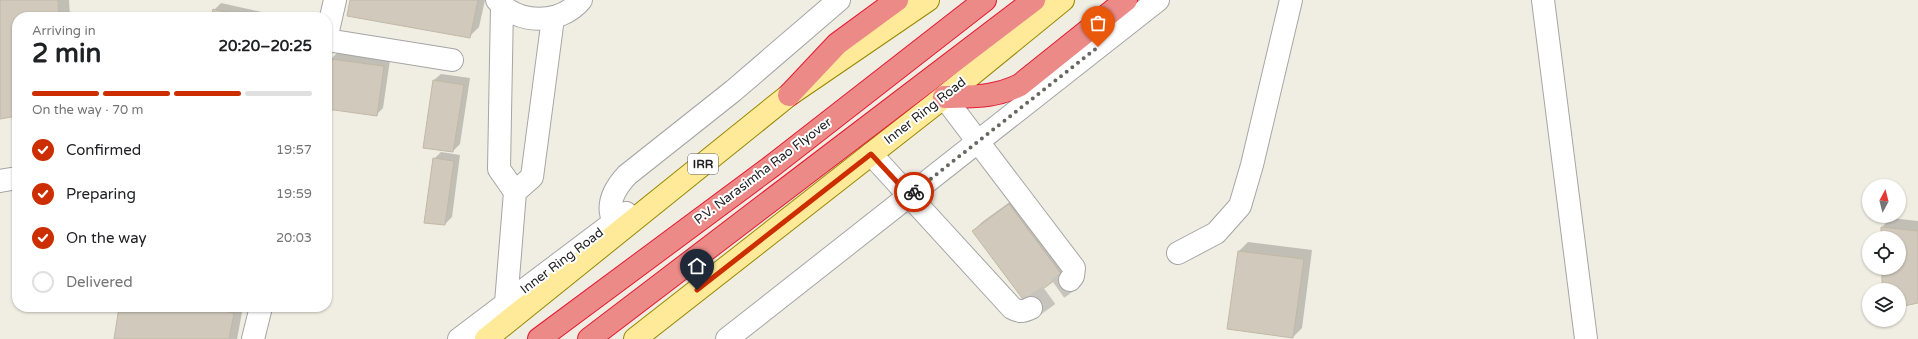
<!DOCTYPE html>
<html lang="en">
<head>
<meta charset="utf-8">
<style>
  :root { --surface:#fff; --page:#f6f6f6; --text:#202124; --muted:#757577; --line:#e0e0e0; --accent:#cc2e00 }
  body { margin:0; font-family:"Varela Round",sans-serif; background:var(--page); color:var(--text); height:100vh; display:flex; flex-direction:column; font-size:15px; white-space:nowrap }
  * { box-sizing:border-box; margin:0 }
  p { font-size:13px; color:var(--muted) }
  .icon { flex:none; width:22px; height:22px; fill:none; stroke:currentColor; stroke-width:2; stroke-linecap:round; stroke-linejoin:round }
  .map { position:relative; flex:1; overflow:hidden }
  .drawer { position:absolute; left:12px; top:12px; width:320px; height:300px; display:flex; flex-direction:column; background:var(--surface); border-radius:16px; box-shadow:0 1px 3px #0004 }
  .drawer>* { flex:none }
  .needle { width:26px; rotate:7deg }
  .buttons { position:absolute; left:1862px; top:179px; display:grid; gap:8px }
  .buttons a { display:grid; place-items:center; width:44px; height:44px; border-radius:50%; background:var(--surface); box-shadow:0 1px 3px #0004; font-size:20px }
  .pin { position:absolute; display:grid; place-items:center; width:34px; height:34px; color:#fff; margin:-41px -17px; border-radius:50% 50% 50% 0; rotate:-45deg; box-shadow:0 0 4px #0007 }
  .pin .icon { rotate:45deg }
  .courier { position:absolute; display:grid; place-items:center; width:40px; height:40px; margin:-20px; border:3px solid #cc2e00; border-radius:50%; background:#fff; color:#222; box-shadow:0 1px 5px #0007 }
  .summary em { font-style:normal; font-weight:800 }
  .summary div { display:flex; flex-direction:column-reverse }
  .summary { display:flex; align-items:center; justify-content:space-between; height:68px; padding:0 20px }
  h1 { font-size:26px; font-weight:800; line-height:30px }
  .bar { display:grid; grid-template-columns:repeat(4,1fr); gap:6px 4px; align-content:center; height:48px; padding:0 20px }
  .bar i { height:5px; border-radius:3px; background:var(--line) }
  .bar .current { background:var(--accent) }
  .bar p { grid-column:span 4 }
  ol { padding:0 20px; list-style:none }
  li { display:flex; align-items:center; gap:12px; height:44px }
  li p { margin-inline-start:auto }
  li .icon { padding:4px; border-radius:50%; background:var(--accent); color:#fff; stroke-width:4 }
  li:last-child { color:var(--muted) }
  li i { width:22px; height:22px; border:2px solid var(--line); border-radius:50% }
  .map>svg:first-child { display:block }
</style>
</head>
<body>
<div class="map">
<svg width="1918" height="339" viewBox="0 0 1918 339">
  <rect width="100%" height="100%" fill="#f0eee3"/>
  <!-- shadow -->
  <path fill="#0003" d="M0,0H69L70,17H17V115L0,118Z
    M351,0H485L479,27L470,36Z
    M221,3L275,15V17H212L214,10Z
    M338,52L390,60L383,108L376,115L327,108V85L331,59Z
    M441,74L470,78L460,144L453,151L434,80Z
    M441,152L460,155L452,217L445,224L434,159Z
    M1018,196L1070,265L1061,274L1025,301L973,231L982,222Z
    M1891,218L1918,221V302L1899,306V290H1883V268H1899V238H1882V227Z
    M1248,242L1312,250L1302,328L1293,337L1228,328L1239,251Z
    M121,307H243L237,339H115Z"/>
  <!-- building -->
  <path fill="#d0c9bc" stroke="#c2b8a5" d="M0,0H58L59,17H17V116L0,119Z
    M350,0H478L470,38L347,16Z
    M213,9L247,17H211Z
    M330,59L384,66L377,116L327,109V78Z
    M433,80L464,85L453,152L423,148Z
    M433,158L454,161L445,225L424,223Z
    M1009,204L1062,275L1025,302L972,231Z
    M1881,227L1918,231V303L1899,307V290H1882V268H1899V238H1881Z
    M1238,251L1304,259L1293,338L1227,329Z
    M119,307H202L234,313L229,339H114Z"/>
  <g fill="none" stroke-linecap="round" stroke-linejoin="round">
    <!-- minor-tunnel -->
    <path stroke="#c6c4bc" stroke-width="22" stroke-dasharray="22 11" stroke-linecap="butt" d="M1031,308L1070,280"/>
    <!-- minor casing -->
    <g stroke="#a5a5a5" stroke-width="24">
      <path id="minor" d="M497,0C518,25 560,25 581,0
        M1543,0L1586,339
        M502,6L499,169L515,192L506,303
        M327,35L335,0
        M327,40L452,60
        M944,97L1074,268L1073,276L1070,280
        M871,154L1012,308C1019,312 1023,312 1031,308
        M0,181L17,178
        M515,192L532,177L553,18
        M614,222C605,204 615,188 627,175L733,91L839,0
        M1178,253L1216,233L1240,206L1252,165L1291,0
        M253,339L261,307
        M459,339L626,213
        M727,339L1158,0"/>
    </g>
    <!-- major casing -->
    <g stroke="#988800" stroke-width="24">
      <path id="major" d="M486,339L789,95L928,0
        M635,339L944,97L1063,0"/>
    </g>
    <!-- highway casing -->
    <g stroke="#e41a32" stroke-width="24">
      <path id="highway" d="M789,95L837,44L897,0
        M944,97C973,96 993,98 1020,85L1126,0
        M539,339L772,166L985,0
        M589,339L1034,0"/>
    </g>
    <!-- minor -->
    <use href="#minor" stroke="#fff" stroke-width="22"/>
    <!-- major -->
    <use href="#major" stroke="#ffea99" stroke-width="22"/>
    <!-- highway -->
    <use href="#highway" stroke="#ec8a87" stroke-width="22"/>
  </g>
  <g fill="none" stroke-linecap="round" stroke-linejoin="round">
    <!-- done -->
    <path stroke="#686763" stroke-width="4" stroke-dasharray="0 7.2" d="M914,192L1098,47"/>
    <!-- route -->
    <path stroke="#cc2e00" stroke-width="5" d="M697,290L871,154L910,196L914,192"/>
  </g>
  <g text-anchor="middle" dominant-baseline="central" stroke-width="4" stroke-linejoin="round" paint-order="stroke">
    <!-- shield labels -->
    <rect fill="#fff" stroke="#626262" stroke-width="1" x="688" y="154" width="30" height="20" rx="3"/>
    <g font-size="12" font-weight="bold" fill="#1e1e1e">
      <text x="703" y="164">IRR</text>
    </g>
    <!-- street labels -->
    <g font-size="13" fill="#1e1e1e" stroke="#fff">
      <text transform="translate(925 111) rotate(-38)">Inner Ring Road</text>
      <text transform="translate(763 171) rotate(-37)">P.V. Narasimha Rao Flyover</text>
      <text transform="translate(562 261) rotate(-37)">Inner Ring Road</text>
    </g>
  </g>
</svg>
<div class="buttons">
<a><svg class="needle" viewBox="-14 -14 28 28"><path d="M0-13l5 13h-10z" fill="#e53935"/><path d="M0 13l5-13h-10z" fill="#757577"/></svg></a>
<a><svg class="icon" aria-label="locate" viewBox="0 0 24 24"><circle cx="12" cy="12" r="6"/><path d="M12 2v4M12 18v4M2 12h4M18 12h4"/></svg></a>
<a><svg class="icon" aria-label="layers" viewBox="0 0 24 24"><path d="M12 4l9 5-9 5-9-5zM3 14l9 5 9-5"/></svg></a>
</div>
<div class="pin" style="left:1098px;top:47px;background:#ea580c"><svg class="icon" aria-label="bag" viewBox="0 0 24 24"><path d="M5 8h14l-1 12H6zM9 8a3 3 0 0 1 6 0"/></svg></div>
<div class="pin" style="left:697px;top:290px;background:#1f2937"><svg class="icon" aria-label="home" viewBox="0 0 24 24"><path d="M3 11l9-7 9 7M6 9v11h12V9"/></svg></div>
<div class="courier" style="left:914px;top:192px"><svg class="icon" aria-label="bike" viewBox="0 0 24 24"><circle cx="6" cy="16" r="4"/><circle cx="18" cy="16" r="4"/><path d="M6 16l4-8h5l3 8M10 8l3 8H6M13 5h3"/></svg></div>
<section class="drawer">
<div class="summary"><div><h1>2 min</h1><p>Arriving in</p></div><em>20:20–20:25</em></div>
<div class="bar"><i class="current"></i><i class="current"></i><i class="current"></i><i></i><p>On the way · 70 m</p></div>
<ol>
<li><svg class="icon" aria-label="check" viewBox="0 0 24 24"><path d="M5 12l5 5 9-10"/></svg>Confirmed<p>19:57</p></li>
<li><svg class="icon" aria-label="check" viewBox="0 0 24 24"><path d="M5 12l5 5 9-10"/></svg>Preparing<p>19:59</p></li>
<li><svg class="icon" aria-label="check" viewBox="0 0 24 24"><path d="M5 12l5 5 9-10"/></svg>On the way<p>20:03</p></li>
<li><i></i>Delivered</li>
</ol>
</section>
</div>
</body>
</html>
